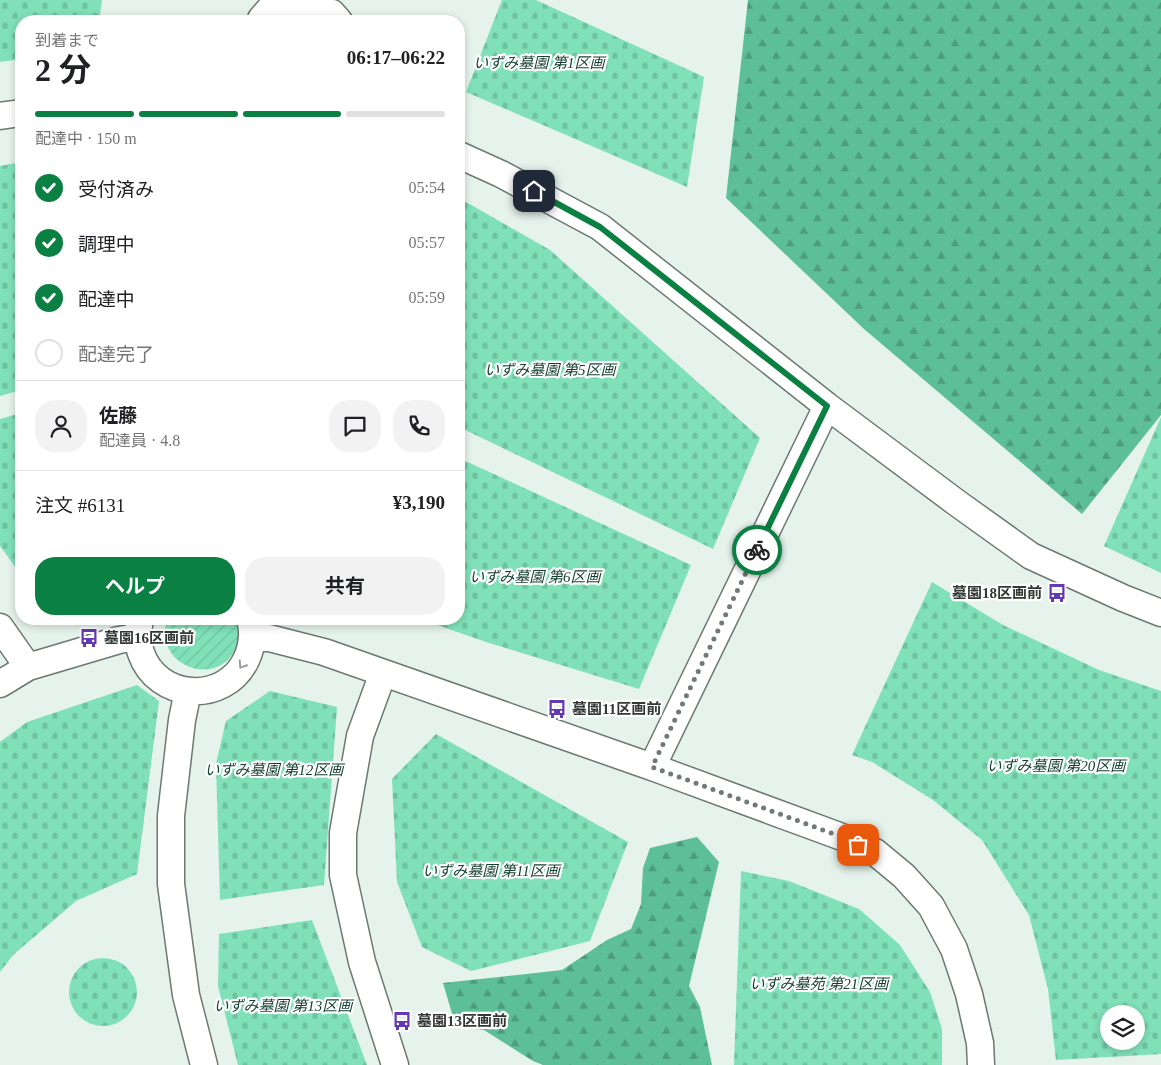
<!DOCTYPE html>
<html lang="ja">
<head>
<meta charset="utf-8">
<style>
  :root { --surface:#fff; --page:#f2f2f2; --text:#202124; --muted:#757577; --line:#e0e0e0; --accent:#0b8043 }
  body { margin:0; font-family:"Times New Roman","Noto Sans JP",serif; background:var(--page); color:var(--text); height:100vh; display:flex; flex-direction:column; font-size:19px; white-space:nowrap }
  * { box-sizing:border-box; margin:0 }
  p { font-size:16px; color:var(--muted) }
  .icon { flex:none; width:28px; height:28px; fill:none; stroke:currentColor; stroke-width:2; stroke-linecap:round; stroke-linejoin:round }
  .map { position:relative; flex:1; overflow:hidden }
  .sheet { position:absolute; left:15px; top:15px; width:450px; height:610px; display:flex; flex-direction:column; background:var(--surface); border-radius:20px; box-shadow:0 2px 8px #0003 }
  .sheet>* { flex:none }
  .buttons { position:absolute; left:1100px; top:1005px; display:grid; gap:10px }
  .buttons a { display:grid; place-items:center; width:45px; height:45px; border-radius:50%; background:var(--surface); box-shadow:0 2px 8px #0003; font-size:25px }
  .pin { position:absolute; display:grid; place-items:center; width:42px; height:42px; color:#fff; margin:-21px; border-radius:10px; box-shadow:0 2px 8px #0006 }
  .courier { position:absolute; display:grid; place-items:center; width:50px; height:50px; margin:-25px; border:4px solid #0b8043; border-radius:50%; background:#fff; color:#222; box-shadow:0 1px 6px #0007 }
  .overview em { font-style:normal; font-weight:700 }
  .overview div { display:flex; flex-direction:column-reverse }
  .overview { display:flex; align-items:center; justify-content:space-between; height:85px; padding:0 20px }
  h1 { font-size:32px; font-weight:700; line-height:38px }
  .bar { display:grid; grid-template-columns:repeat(4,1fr); gap:8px 5px; align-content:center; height:60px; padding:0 20px }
  .bar i { height:6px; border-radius:4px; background:var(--line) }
  .bar .on { background:var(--accent) }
  .bar p { grid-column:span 4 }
  .line { display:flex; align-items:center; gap:12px; padding:0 20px; border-top:1px solid var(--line) }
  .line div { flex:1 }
  .round { display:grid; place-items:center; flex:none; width:52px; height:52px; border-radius:20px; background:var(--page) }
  ol { padding:0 20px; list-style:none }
  li { display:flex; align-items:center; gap:15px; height:55px }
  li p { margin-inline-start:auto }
  li .icon { padding:5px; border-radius:50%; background:var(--accent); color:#fff; stroke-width:4 }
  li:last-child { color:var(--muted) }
  li i { width:28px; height:28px; border:2px solid var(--line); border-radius:50% }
  .button { display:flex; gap:10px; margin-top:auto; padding:10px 20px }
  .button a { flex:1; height:58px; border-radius:20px; background:var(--accent); color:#fff; font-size:20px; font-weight:700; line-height:58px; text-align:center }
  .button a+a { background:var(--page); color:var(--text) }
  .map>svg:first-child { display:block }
</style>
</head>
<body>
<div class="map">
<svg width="1161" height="1065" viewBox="0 0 1161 1065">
  <defs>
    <pattern id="forest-firs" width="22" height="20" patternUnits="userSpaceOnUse" patternTransform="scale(1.25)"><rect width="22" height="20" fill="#5dbf98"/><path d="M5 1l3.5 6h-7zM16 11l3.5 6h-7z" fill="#4d9c7d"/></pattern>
    <pattern id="cemetery-stones" width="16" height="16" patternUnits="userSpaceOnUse" patternTransform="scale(1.25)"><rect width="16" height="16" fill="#80e1b9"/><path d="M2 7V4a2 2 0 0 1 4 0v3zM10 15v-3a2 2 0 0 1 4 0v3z" fill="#6fc2a0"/></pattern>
    <pattern id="garden-furrows" width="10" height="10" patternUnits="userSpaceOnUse" patternTransform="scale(1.25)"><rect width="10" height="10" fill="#80e1b9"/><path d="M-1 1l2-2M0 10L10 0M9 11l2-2" fill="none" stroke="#6fc2a0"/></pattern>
  </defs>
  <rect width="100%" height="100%" fill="#e5f3ec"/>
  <!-- forest -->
  <path fill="url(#forest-firs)" d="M748,0H1161V415L1082,514L864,329L726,198Z
    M697,837L719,862L689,986L700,1007L712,1065H543L533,1061L484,1030L456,1027L443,983L562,970L607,940L631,929L641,904L643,868L650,848Z"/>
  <!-- cemetery -->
  <path fill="url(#cemetery-stones)" fill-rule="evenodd" d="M0,0H102L99,21H21V59L0,62Z
    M502,0H536L704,77L687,187L466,92Z
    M21,162V390L0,396V166Z
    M459,198L550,250L760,438L713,549L459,427Z
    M21,413V575L0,546V419Z
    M1161,417V573L1104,546Z
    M459,458L691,565L639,689L486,642L420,619H459Z
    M932,582L1003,625L1099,670L1161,691V1054L1056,1060L1048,989L1029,915L982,840L933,800L872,762L852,755ZM1109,1014H1136V1041H1109Z
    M137,685L159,701L137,874L76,901L13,955L0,972V742L27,722Z
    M270,691L337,707L324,885L220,900L216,764L226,721Z
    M436,734L628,842L590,941L471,971L422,947L397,882L392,779Z
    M741,871L789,881L859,909L900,945L930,992L942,1029V1065H734Z
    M312,920L367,1065H238L218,986L219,934Z
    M69 992a34 34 0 1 1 68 0a34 34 0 1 1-68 0Z"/>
  <!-- garden -->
  <path fill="url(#garden-furrows)" d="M167,619H238C238,625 240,632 240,638C239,645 235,651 231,656C213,680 174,670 166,642C164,634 165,626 167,619Z"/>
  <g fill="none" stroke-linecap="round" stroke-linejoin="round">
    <!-- minor casing -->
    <g stroke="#6c7973" stroke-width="29">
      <path id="minor" d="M261,21V19L273,5L332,13L339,21
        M0,116L21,113
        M827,406L957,503L1031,556L1123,598L1161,613
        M140,619C138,630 137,642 141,653C157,700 224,705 246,660C252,647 254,633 250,619
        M0,627L28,667
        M253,638H269L324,652L652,767L827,406L600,227L501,174L459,155
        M383,673L360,736L343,833V875L362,962L395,1065
        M0,684L28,667L119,640L137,637
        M188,691L182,720L171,816V884L186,995L204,1065
        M652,767L842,837L875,852L904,876L931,906L954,949L969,994L980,1043L981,1065"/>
    </g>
    <!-- minor -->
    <use href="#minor" stroke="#fff" stroke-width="26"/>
  </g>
  <!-- one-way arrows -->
  <defs><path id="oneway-chevron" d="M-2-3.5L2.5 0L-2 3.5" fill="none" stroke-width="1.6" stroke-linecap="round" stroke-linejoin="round" transform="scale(1.25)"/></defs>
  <use stroke="#999c9a" href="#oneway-chevron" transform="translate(242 665) rotate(123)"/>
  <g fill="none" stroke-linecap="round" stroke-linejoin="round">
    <!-- done -->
    <path stroke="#717a76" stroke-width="5" stroke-dasharray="0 9" d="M757,550L652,767L842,837L858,845"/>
    <!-- route -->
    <path stroke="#0b8043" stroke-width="6" d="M534,191L600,227L827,406L757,550"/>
  </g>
  <!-- icons -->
  <defs>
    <g id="bus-bare" transform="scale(1.5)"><path d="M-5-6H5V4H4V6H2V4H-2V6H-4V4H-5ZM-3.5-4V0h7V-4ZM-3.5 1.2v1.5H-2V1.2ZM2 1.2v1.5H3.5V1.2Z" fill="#6439b1" stroke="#fff" stroke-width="2.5" paint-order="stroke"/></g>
  </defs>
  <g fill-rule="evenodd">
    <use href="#bus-bare" x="1057" y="593"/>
    <use href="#bus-bare" x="89" y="638"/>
    <use href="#bus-bare" x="557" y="709"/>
    <use href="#bus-bare" x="402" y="1021"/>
  </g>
  <g text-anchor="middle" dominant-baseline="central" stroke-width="4.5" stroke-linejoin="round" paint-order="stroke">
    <!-- park labels -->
    <g font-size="15" font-style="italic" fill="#164131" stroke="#fff">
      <text x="539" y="63">いずみ墓園 第1区画</text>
      <text x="550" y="370">いずみ墓園 第5区画</text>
      <text x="535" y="577">いずみ墓園 第6区画</text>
      <text x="1056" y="766">いずみ墓園 第20区画</text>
      <text x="274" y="770">いずみ墓園 第12区画</text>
      <text x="491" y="871">いずみ墓園 第11区画</text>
      <text x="819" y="984">いずみ墓苑 第21区画</text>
      <text x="283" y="1006">いずみ墓園 第13区画</text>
    </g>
    <!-- poi labels -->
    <g font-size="15" font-weight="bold" fill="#333936" stroke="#fff" text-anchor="start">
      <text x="1042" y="593" text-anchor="end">墓園18区画前</text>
      <text x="104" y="638">墓園16区画前</text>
      <text x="572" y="709">墓園11区画前</text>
      <text x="417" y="1021">墓園13区画前</text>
    </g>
  </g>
</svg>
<div class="buttons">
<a><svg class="icon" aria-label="layers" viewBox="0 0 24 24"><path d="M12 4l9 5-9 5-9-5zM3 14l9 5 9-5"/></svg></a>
</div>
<div class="pin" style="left:858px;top:845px;background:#ea580c"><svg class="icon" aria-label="bag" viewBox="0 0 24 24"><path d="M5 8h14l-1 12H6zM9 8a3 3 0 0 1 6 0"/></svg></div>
<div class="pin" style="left:534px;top:191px;background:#1f2937"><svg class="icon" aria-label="home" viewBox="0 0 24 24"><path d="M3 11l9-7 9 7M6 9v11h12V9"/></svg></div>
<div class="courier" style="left:757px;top:550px"><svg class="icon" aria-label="bike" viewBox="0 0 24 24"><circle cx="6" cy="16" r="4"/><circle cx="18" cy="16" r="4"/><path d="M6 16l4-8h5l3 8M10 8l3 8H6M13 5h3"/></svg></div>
<section class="sheet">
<div class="overview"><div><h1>2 分</h1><p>到着まで</p></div><em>06:17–06:22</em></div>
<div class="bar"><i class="on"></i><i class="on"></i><i class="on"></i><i></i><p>配達中 · 150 m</p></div>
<ol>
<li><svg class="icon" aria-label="check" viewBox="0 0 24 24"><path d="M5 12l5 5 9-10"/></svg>受付済み<p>05:54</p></li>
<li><svg class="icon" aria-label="check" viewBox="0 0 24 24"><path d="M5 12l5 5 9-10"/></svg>調理中<p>05:57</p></li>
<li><svg class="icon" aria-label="check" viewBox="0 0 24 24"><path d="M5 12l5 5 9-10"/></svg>配達中<p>05:59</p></li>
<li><i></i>配達完了</li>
</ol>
<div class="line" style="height:90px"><a class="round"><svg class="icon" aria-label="person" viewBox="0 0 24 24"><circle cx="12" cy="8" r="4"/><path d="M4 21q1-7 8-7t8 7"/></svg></a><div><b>佐藤</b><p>配達員 · 4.8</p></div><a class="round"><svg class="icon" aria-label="chat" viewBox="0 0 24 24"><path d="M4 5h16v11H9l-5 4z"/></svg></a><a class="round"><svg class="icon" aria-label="phone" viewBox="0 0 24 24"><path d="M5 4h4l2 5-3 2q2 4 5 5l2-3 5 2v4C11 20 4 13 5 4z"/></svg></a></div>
<div class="line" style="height:65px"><div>注文 #6131</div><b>¥3,190</b></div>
<div class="button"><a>ヘルプ</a><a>共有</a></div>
</section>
</div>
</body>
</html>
